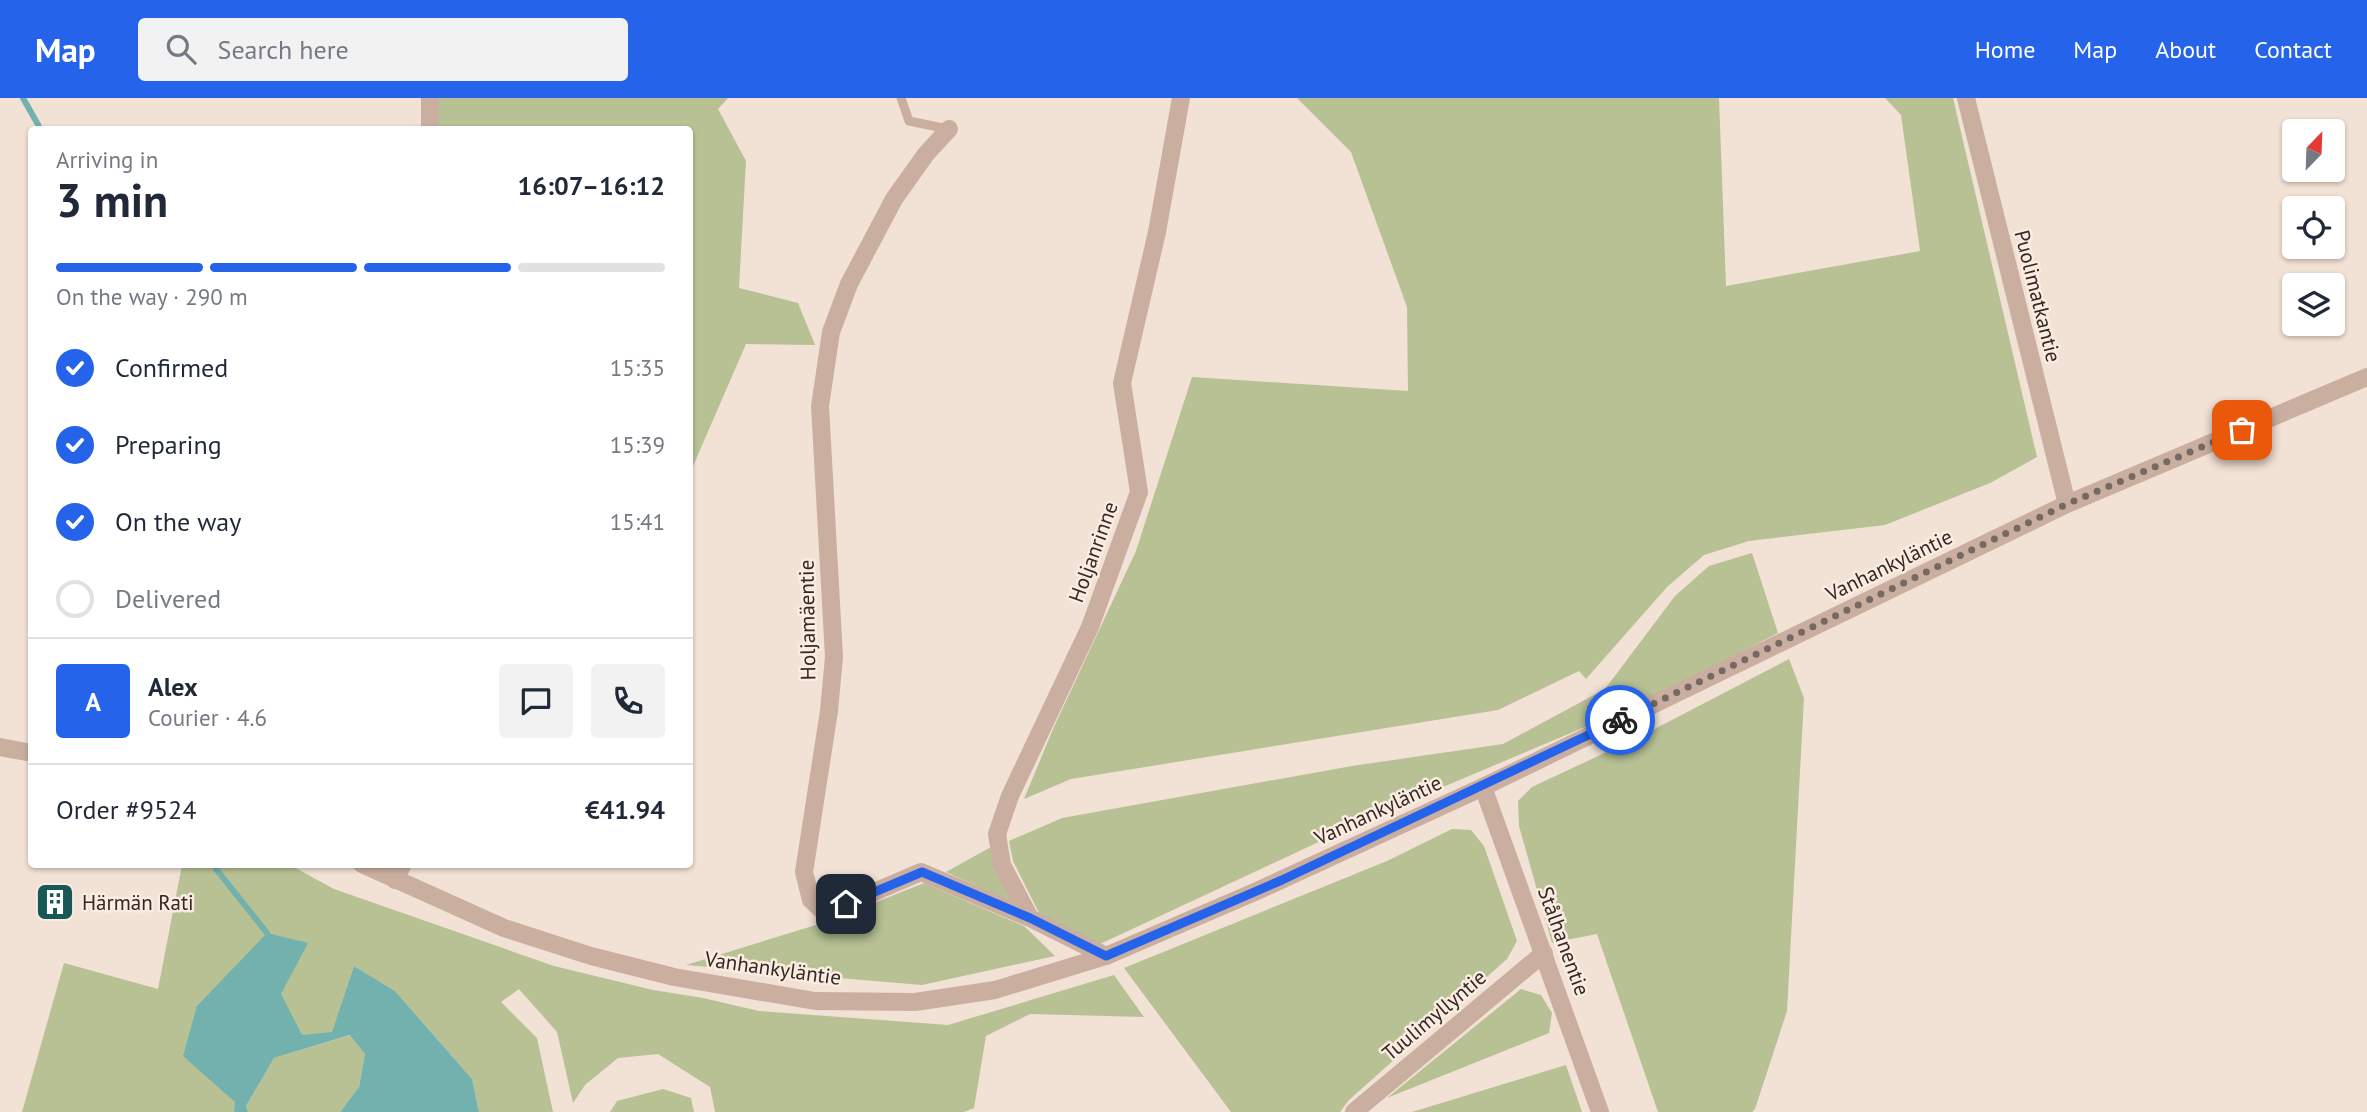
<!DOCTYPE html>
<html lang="en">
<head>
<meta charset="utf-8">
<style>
  :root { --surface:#fff; --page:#f2f2f3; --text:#1f2937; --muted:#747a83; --line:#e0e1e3; --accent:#2563eb }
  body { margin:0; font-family:"PT Sans",sans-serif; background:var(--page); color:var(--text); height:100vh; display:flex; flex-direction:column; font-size:26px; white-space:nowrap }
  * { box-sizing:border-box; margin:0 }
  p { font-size:23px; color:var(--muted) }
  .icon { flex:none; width:38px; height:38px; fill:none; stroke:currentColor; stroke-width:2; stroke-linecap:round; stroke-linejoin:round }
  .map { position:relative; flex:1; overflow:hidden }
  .drawer { position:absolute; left:28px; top:28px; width:665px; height:742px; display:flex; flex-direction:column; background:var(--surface); border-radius:7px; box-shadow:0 2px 5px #0004 }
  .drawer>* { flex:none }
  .needle { width:46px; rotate:23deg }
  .controls { position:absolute; left:2282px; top:21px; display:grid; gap:14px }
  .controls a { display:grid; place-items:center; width:63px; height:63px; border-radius:7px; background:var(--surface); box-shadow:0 2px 5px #0004; font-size:35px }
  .pin { position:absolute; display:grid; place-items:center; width:60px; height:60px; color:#fff; margin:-30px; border-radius:14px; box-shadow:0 4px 10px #0006 }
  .courier { position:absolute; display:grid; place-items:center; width:70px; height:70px; margin:-35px; border:5px solid #2563eb; border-radius:50%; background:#fff; color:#222; box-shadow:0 2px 9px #0007 }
  .overview em { font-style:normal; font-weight:800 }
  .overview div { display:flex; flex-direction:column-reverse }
  .overview { display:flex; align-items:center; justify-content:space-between; height:119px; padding:0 28px }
  h1 { font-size:46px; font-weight:800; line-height:52px }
  .bar { display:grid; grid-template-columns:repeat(4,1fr); gap:10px 7px; align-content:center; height:84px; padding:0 28px }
  .bar i { height:9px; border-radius:5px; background:var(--line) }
  .bar .selected { background:var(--accent) }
  .bar p { grid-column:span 4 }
  .line { display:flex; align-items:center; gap:18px; padding:0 28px; border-top:2px solid var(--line) }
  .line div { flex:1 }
  .round { display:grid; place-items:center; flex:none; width:74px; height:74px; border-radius:7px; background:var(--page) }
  ol { padding:0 28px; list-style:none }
  li { display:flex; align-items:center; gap:21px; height:77px }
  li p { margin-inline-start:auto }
  li .icon { padding:7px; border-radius:50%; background:var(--accent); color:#fff; stroke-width:4 }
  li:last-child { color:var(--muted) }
  li i { width:38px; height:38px; border:4px solid var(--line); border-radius:50% }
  header { display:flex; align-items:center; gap:42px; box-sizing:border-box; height:98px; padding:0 35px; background:var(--accent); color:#fff }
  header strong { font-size:33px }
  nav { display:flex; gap:38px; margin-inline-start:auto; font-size:24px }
  .search { width:490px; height:63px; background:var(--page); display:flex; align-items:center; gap:18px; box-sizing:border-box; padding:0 24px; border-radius:7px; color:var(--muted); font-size:26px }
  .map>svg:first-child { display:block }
</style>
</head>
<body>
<header>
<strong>Map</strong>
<div class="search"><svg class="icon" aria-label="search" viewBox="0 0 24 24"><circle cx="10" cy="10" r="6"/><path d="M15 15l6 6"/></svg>Search here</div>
<nav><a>Home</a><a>Map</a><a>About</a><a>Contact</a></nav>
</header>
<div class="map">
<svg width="2367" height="1014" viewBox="0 0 2367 1014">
  <rect width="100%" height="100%" fill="#f2e1d5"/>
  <!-- green -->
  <path fill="#b7c194" d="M421,0H728L718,11L746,63L739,190L798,205L815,247L746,246L690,375V32L421,31Z
    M1297,0H1719L1726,188L1920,153L1901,17L1885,0H1953L2037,359L1990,385L1885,427L1749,443L1704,457L1667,489L1586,581L1579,573L1498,612L1071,681L1024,701L1053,631L1136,453L1192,279L1408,293L1407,209L1351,54Z
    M1752,455L1778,535L1649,602L1372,719L1098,847L1039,815L1013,763L1009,743L1062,720L1352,668L1503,646L1605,591L1675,498L1709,468Z
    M1789,561L1804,600L1787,913L1755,1011L1752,1014H1658L1597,836L1552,845L1519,728L1518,703L1532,689L1645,636Z
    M1452,731L1471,732L1484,748L1517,843L1507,861L1349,1002L1340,1014H1231L1124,870L1387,763Z
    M991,749L994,771L1014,805L946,774Z
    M182,767H290L334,791L554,868L653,892L703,900L759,913L948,927L1114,877L1144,919L1030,916L986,938L974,1010L964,1014H715L710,989L658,956L618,960L585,987L573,1005L557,934L519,891L501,904L537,940L553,1014H479L472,981L395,893L354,868L332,935L302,938L280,896L268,835L234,1014H22L64,865L158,891Z
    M924,785L1024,828L1055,858L922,887L686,867L829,823Z
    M1521,891L1541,897L1552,915L1549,935L1387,1000Z
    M351,937L365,956L359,989L340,1014H248L246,1008L274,960Z
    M1566,967L1582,1014H1412Z
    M663,991L691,1000L694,1014H610L617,1003Z"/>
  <!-- water -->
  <path fill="#72b1ad" d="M267,835L308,845L281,896L302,937L332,934L354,868L395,893L472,981L479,1014H340L359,989L365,956L350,937L274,960L246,1008L248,1014H234L235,1004L183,958L197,908Z"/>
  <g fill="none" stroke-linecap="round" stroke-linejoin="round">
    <!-- stream -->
    <path stroke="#72b1ad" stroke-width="6" d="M23,0L41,32
      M217,766L216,771L267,835"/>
    <!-- service -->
    <path stroke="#caafa1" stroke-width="9" d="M901,0L909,23L948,31"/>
    <!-- minor -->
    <path stroke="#caafa1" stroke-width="18" d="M1966,0L2067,406
      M949,31L926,56L894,101L849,186L831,234L820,308L834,559L829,613L804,774L811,802L825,815L921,774L1030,820L1106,858
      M430,32V0
      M1483,689L1600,1014
      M395,782L403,766
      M1030,820L1002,767L997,736L1010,698L1090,529L1139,394L1122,285L1157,134L1181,0
      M1354,1014L1544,855"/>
    <!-- tertiary -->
    <path stroke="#caafa1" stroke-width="18" d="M0,649L32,655
      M362,766L504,830L591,858L674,879L815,903L915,904L995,892L1106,858L1257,793L1483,689L2067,406L2367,279"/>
  </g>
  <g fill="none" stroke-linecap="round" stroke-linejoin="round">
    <!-- done -->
    <path stroke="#766862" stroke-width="7" stroke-dasharray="0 12.6" d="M1620,622L2067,406L2242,332"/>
    <!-- route -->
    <path stroke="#2563eb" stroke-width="9" d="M846,806L922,774L1030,820L1106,858L1282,782L1620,622"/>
  </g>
  <!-- icons -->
  <defs>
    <g id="building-square" transform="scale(2.0125)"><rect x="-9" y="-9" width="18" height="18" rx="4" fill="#175755" stroke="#faece1"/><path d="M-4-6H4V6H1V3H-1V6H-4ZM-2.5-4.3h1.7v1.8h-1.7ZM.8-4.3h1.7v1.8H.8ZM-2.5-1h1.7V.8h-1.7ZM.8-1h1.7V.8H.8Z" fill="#fff"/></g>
  </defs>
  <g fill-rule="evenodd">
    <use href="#building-square" x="55" y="804"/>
  </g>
  <g text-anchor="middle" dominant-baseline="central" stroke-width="5" stroke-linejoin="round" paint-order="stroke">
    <!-- street labels -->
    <g font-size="21" fill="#342724" stroke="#faece1">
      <text transform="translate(2038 198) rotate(76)">Puolimatkantie</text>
      <text transform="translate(1093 454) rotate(-70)">Holjanrinne</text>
      <text transform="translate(1889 467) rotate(-26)">Vanhankyläntie</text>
      <text transform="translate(807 522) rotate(-91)">Holjamäentie</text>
      <text transform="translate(1378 712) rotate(-25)">Vanhankyläntie</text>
      <text transform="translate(1564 843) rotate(70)">Stålhanentie</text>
      <text transform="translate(773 870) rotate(8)">Vanhankyläntie</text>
      <text transform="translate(1434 917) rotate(-40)">Tuulimyllyntie</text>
    </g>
    <!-- poi labels -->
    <g font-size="21" fill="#342724" stroke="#faece1" text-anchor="start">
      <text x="82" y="804">Härmän Rati</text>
    </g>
  </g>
</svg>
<div class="controls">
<a><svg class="needle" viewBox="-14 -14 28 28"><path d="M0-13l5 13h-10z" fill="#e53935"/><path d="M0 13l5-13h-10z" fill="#747a83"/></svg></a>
<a><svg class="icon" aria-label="locate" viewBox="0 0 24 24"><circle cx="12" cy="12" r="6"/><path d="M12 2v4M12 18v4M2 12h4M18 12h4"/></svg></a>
<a><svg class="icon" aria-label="layers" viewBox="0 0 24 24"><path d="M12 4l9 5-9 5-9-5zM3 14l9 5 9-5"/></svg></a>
</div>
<div class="pin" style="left:2242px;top:332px;background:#ea580c"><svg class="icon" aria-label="bag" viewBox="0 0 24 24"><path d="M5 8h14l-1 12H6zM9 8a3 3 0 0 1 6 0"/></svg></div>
<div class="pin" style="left:846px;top:806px;background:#1f2937"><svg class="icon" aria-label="home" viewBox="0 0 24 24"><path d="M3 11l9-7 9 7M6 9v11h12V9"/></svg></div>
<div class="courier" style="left:1620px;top:622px"><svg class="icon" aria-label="bike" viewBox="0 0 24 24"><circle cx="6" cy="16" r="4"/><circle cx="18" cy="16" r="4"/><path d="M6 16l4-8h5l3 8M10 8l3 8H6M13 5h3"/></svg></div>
<section class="drawer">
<div class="overview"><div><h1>3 min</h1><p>Arriving in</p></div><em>16:07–16:12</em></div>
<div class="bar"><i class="selected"></i><i class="selected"></i><i class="selected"></i><i></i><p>On the way · 290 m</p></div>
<ol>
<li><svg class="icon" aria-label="check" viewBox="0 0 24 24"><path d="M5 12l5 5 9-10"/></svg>Confirmed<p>15:35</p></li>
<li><svg class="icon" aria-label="check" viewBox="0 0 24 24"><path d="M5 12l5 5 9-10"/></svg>Preparing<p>15:39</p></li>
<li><svg class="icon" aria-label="check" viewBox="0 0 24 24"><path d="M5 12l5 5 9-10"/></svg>On the way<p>15:41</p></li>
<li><i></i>Delivered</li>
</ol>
<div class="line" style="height:126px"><b class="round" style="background:var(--accent);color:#fff">A</b><div><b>Alex</b><p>Courier · 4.6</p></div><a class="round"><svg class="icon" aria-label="chat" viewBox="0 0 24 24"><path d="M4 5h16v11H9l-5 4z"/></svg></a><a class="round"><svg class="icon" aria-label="phone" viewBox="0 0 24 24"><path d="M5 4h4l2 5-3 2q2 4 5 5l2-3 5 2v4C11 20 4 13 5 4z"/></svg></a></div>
<div class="line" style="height:91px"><div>Order #9524</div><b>€41.94</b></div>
</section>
</div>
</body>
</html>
